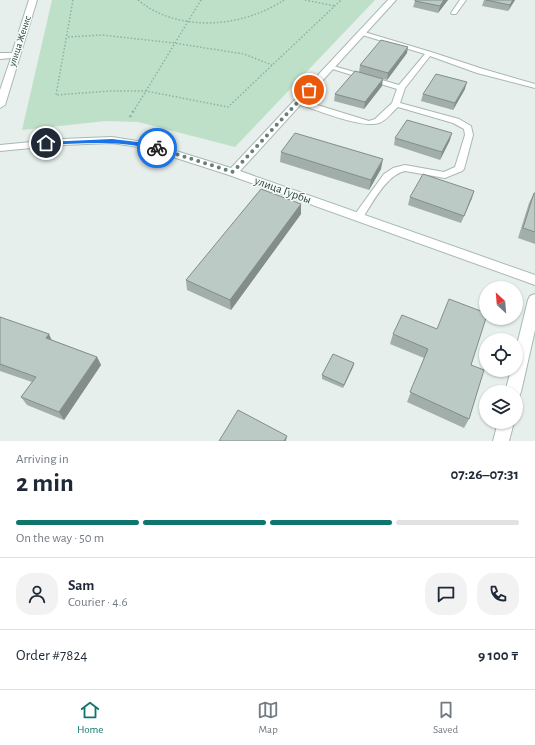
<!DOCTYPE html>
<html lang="en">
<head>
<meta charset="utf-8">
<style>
  :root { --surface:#fff; --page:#f2f2f3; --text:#1f2937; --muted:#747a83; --line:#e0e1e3; --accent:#0f766e }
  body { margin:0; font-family:"Alegreya Sans",sans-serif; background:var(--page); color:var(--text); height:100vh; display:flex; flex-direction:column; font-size:15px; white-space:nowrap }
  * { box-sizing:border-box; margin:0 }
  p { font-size:13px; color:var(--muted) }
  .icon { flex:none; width:22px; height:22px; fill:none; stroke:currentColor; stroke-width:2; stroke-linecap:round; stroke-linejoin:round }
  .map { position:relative; height:441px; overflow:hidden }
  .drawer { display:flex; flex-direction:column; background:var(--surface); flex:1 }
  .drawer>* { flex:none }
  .needle { width:26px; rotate:334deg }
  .buttons { position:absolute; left:479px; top:281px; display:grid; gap:8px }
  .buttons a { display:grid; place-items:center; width:44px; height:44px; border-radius:50%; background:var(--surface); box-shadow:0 1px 3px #0004; font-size:20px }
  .pin { position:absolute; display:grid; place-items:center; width:34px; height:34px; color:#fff; margin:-17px; border:2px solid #fff; border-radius:50%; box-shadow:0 1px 4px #0007 }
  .courier { position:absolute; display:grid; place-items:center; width:40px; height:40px; margin:-20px; border:3px solid #1a73e8; border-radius:50%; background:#fff; color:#222; box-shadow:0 1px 5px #0007 }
  .overview em { font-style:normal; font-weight:700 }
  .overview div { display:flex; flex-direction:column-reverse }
  .overview { display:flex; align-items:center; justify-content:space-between; height:68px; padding:0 16px }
  h1 { font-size:26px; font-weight:700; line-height:30px }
  .bar { display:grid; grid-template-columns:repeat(4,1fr); gap:6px 4px; align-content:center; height:48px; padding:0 16px }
  .bar i { height:5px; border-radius:3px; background:var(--line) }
  .bar .selected { background:var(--accent) }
  .bar p { grid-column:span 4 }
  .line { display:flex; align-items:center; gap:10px; padding:0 16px; border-top:1px solid var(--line) }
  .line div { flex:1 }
  .round { display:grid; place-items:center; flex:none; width:42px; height:42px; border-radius:16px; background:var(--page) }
  .dock { display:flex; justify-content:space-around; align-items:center; height:56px; border-top:1px solid var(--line); background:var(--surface); font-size:11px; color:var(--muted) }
  .dock a { display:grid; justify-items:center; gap:2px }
  .dock .selected { color:var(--accent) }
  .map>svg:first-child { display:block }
</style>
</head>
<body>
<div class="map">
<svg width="535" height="441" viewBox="0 0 535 441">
  <rect width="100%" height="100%" fill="#e6efeb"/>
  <!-- green -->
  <path fill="#bfe0c8" d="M52,0H375L235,147L138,122L106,121L22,130Z"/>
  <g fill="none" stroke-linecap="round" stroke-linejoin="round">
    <!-- lane casing -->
    <g stroke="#a8b8b2" stroke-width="2">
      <path id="lane" d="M460,0H466L456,14H452L451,13Z
        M361,31L431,52L483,69L535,84V88L477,73L430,56L405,88L400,103L459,119L471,126L473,135L464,169L462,171L445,178L405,171C386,175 372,204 362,219L358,220L353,217L384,174L393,168L405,165L444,172L455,167L465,135L464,129L453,123L398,107C392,112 386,121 379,123C361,129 315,109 295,103V99H298L369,121L375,119L392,103L397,89L326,67L330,65L399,85L425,54L359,34L358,33Z"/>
    </g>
    <!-- street casing -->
    <g stroke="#a8b8b2" stroke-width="2">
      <path id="street" d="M29,0H37L5,105L0,108V90L11,58L0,59V53H12Z
        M388,0H396L240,171L535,275V285L229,175L145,148L112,143L62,145L0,151V145L62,139L112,137L150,143L231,168Z
        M535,294V330L521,392L519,397L516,398V392H505L511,370H516V349L528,300L530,296Z
        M498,422H514L509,441H493Z"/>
    </g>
    <!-- path-far1 -->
    <path stroke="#86b3a5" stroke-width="1.5" stroke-dasharray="1.5 2" stroke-linecap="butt" d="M73,0L56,95L110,91H146L228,107L341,0
      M138,0C178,33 242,28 284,0
      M305,0L335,6
      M68,37L102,35L174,43L244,54L272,65
      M135,109L201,0"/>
    <!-- path -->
    <path stroke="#86b3a5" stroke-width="2.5" stroke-dasharray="2 3" stroke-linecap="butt" d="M130,117L135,108"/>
    <!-- lane -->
    <use href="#lane" fill="#fff" fill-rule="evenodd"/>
    <!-- street -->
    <use href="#street" fill="#fff" fill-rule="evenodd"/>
  </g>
  <!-- wall -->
  <path fill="#a1aea9" d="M415,0H448L438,13L413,7L415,1Z
    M484,0H515L508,11L482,6Z
    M407,53L387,80L372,76L382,86L364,109L334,101L335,94L359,72L360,65Z
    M465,89L453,110L421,101L423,94Z
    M395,138L450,140L440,160L394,145Z
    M281,152L381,169L369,190L280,162Z
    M534,193H535V244L518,238L529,203Z
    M410,197L472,198L461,223L408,205Z
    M301,204V214L231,310L187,290L186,280Z
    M0,317L52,340L97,357L101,365L64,420L27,405L21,397L32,382L0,371Z
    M393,334L471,365L469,419L464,428L407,402L424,358L390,344Z
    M354,363L353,367L343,388L322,379V375Z"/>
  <!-- shaded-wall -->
  <path fill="#838d89" d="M444,0H448L438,13L440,6Z
    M513,0H515L508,11L510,5Z
    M408,47L407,53L387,80L388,73Z
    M383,79L382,86L364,109L365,102Z
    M467,82L465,89L453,110L455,103Z
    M452,133L450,140L440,160L442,152Z
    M383,159L381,169L369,190L371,180Z
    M474,191L472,198L461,223L464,216Z
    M301,204V214L231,310L230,300Z
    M49,334L53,343L46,338Z
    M97,357L101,365L64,420L59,412Z
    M354,363L353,367L343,388L344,385Z
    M287,436L286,441H284Z"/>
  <!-- building -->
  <path fill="#bbcac4" stroke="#838d89" d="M415,0H444L440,6L415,1Z
    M486,0H513L510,5Z
    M381,40L408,47L388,73L360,65Z
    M355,71L383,79L365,102L335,94Z
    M436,74L467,82L455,103L423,94Z
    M407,120L452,133L442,152L395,138Z
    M295,133L383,159L371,180L281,152Z
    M423,174L474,191L464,216L410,197Z
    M261,189L301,204L230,300L186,280Z
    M534,193H535V232L523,228Z
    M449,299L486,313V318L471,365L484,370L469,419L410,392L428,349L393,334L402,315L437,329Z
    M0,317L49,334L46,338L97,357L59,412L21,397L36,377L0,364Z
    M333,354L354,363L344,385L322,375Z
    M238,410L287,436L284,441H219Z"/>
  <!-- route -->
  <path fill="#1a73e8" d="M112,139L146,143L160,148L157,150C120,140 84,143 46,145L44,143L46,142Z"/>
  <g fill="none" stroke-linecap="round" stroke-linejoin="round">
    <!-- done -->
    <path stroke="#687f78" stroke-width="4" stroke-dasharray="0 7.2" d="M157,148L233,172L309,90"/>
  </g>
  <g text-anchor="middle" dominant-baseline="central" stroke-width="3" stroke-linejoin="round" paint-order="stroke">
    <!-- far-street labels -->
    <g font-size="10" fill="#24423a" stroke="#f7fbf9">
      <text transform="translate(20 41) rotate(-72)">улица Женис</text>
    </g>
    <!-- street labels -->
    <g font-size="12" fill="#24423a" stroke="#f7fbf9">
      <text transform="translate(283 190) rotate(20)">улица Гурбы</text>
    </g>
  </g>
</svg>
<div class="buttons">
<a><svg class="needle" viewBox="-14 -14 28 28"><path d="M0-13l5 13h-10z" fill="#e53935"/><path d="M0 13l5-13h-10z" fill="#747a83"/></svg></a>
<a><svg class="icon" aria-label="locate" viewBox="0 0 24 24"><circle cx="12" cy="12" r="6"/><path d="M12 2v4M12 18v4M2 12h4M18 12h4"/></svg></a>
<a><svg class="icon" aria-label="layers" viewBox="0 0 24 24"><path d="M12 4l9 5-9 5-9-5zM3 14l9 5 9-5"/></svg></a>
</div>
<div class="pin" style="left:309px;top:90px;background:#ea580c"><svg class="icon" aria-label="bag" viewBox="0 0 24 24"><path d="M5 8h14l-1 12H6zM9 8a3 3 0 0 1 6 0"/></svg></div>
<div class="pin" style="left:46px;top:143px;background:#1f2937"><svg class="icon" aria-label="home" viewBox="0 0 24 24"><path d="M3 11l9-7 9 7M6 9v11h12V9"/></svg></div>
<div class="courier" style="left:157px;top:148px"><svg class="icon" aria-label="bike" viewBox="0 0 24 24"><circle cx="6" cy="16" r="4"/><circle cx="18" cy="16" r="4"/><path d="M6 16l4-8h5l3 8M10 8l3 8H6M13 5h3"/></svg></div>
</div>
<section class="drawer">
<div class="overview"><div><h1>2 min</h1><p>Arriving in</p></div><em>07:26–07:31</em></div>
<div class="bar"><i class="selected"></i><i class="selected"></i><i class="selected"></i><i></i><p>On the way · 50 m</p></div>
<div class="line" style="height:72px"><a class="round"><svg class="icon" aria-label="person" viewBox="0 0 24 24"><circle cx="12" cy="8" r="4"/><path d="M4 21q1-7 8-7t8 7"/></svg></a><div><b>Sam</b><p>Courier · 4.6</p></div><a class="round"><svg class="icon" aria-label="chat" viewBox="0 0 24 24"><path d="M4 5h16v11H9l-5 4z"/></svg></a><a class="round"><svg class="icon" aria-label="phone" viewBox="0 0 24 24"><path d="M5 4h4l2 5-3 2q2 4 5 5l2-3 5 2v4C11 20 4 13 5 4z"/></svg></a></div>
<div class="line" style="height:52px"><div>Order #7824</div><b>9 100 ₸</b></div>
</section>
<nav class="dock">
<a class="selected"><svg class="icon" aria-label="home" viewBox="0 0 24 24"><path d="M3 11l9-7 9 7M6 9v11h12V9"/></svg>Home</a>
<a><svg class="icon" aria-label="map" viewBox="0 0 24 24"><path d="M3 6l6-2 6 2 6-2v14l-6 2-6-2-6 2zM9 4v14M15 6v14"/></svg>Map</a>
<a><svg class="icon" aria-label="saved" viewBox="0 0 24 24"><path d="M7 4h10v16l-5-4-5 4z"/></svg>Saved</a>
</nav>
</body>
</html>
